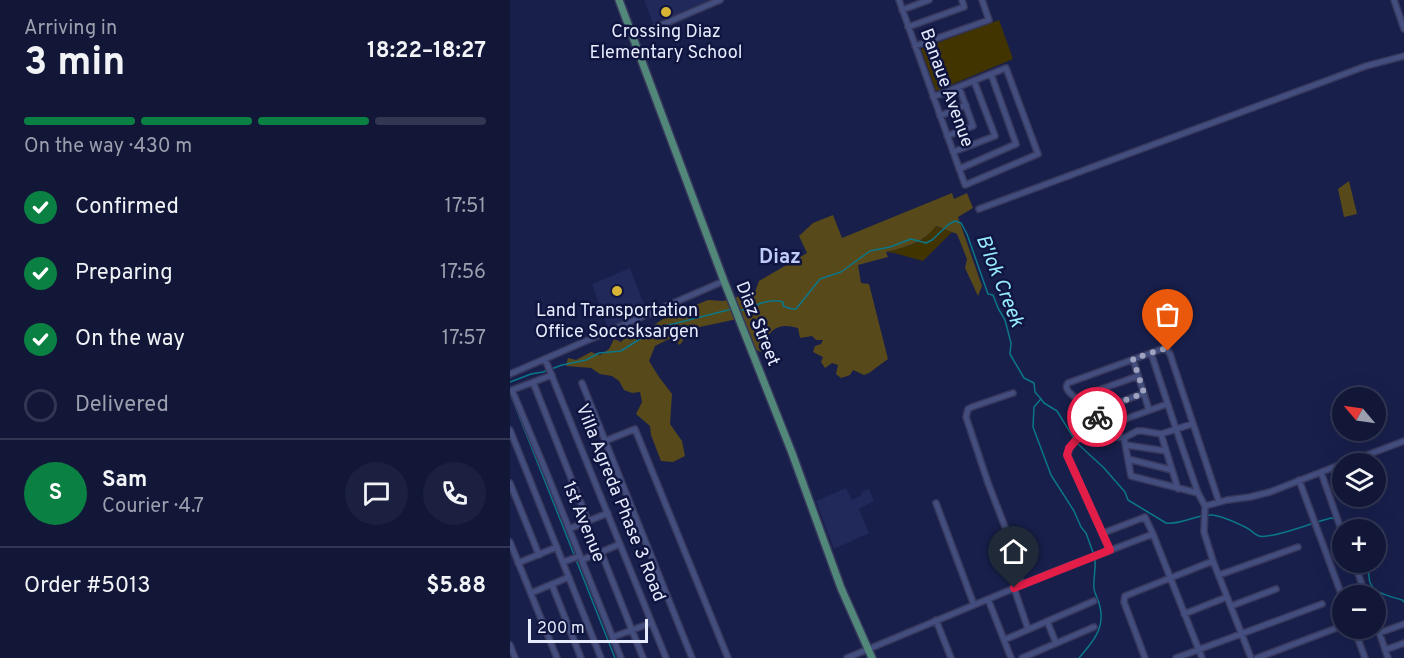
<!DOCTYPE html>
<html lang="en">
<head>
<meta charset="utf-8">
<style>
  :root { --surface:#121738; --page:#1b2040; --text:#f1f3f6; --muted:#9c9fae; --line:#313653; --accent:#0b8043 }
  body { margin:0; font-family:Overpass,sans-serif; background:var(--page); color:var(--text); height:100vh; display:flex; flex-direction:column; font-size:22px; white-space:nowrap }
  * { box-sizing:border-box; margin:0 }
  p { font-size:20px; color:var(--muted) }
  .icon { flex:none; width:33px; height:33px; fill:none; stroke:currentColor; stroke-width:2; stroke-linecap:round; stroke-linejoin:round }
  .map { position:relative; flex:1; overflow:hidden }
  .side { display:flex; flex-direction:column; background:var(--surface); width:510px }
  .side>* { flex:none }
  .needle { width:39px; rotate:299deg }
  .buttons { position:absolute; left:822px; top:387px; display:grid; gap:12px }
  .buttons a { display:grid; place-items:center; width:54px; height:54px; border-radius:50%; background:var(--surface); box-shadow:0 6px 24px #0002,0 0 0 2px var(--line); font-size:30px }
  .scale { position:absolute; left:18px; bottom:15px; width:120px; box-sizing:border-box; padding-left:6px; border:3px solid #e6ebfd; border-top:0; font-size:16px; line-height:21px; white-space:nowrap; color:#e6ebfd; -webkit-text-stroke:4px #101540; paint-order:stroke }
  .pin { position:absolute; display:grid; place-items:center; width:51px; height:51px; color:#fff; margin:-62px -26px; border-radius:50% 50% 50% 0; rotate:-45deg; box-shadow:0 0 6px #0007 }
  .pin .icon { rotate:45deg }
  .courier { position:absolute; display:grid; place-items:center; width:60px; height:60px; margin:-30px; border:4px solid #e11d48; border-radius:50%; background:#fff; color:#222; box-shadow:0 2px 8px #0007 }
  .overview em { font-style:normal; font-weight:700 }
  .overview div { display:flex; flex-direction:column-reverse }
  .overview { display:flex; align-items:center; justify-content:space-between; height:102px; padding:0 24px }
  h1 { font-size:39px; font-weight:700; line-height:45px }
  .bar { display:grid; grid-template-columns:repeat(4,1fr); gap:9px 6px; align-content:center; height:72px; padding:0 24px }
  .bar i { height:8px; border-radius:4px; background:var(--line) }
  .bar .selected { background:var(--accent) }
  .bar p { grid-column:span 4 }
  .line { display:flex; align-items:center; gap:15px; padding:0 24px; border-top:2px solid var(--line) }
  .line div { flex:1 }
  .round { display:grid; place-items:center; flex:none; width:63px; height:63px; border-radius:32px; background:var(--page) }
  ol { padding:0 24px; list-style:none }
  li { display:flex; align-items:center; gap:18px; height:66px }
  li p { margin-inline-start:auto }
  li .icon { padding:6px; border-radius:50%; background:var(--accent); color:#fff; stroke-width:4 }
  li:last-child { color:var(--muted) }
  li i { width:33px; height:33px; border:3px solid var(--line); border-radius:50% }
  main { display:flex; flex:1; min-height:0 }
  .map>svg:first-child { display:block }
</style>
</head>
<body>
<main>
<section class="side">
<div class="overview"><div><h1>3 min</h1><p>Arriving in</p></div><em>18:22–18:27</em></div>
<div class="bar"><i class="selected"></i><i class="selected"></i><i class="selected"></i><i></i><p>On the way · 430 m</p></div>
<ol>
<li><svg class="icon" aria-label="check" viewBox="0 0 24 24"><path d="M5 12l5 5 9-10"/></svg>Confirmed<p>17:51</p></li>
<li><svg class="icon" aria-label="check" viewBox="0 0 24 24"><path d="M5 12l5 5 9-10"/></svg>Preparing<p>17:56</p></li>
<li><svg class="icon" aria-label="check" viewBox="0 0 24 24"><path d="M5 12l5 5 9-10"/></svg>On the way<p>17:57</p></li>
<li><i></i>Delivered</li>
</ol>
<div class="line" style="height:108px"><b class="round" style="background:var(--accent);color:#fff">S</b><div><b>Sam</b><p>Courier · 4.7</p></div><a class="round"><svg class="icon" aria-label="chat" viewBox="0 0 24 24"><path d="M4 5h16v11H9l-5 4z"/></svg></a><a class="round"><svg class="icon" aria-label="phone" viewBox="0 0 24 24"><path d="M5 4h4l2 5-3 2q2 4 5 5l2-3 5 2v4C11 20 4 13 5 4z"/></svg></a></div>
<div class="line" style="height:78px"><div>Order #5013</div><b>$5.88</b></div>
</section>
<div class="map">
<svg width="894" height="658" viewBox="0 0 894 658">
  <rect width="100%" height="100%" fill="#181f4b"/>
  <!-- built -->
  <path fill="#21295a" d="M134,0H205L143,23Z
    M120,268L137,312L98,329L82,284Z
    M336,488L342,500L352,495L351,492L359,489L364,501L349,509L359,533L324,549L306,501Z"/>
  <!-- green -->
  <path fill="#423400" d="M489,20L503,59L426,91L411,49Z
    M425,226L442,232L413,261L384,253L376,252C395,247 413,244 425,226Z"/>
  <!-- forest -->
  <path fill="#57491a" d="M839,181L847,214L834,217L828,189Z
    M442,193L444,199L457,193L463,208L448,217L472,286L468,296L455,268L457,259L447,234L426,226C413,243 396,247 376,252L378,257L348,265L351,283L359,284L378,359L359,373L354,375L343,370L340,375L331,378L326,374L328,365L322,363L315,368L311,362L313,357L303,352L305,346L311,344L313,340H306L302,336L290,338L288,328C265,321 258,332 251,352L244,349L232,318L185,328L174,332V339L170,345L161,338L145,346L139,361L149,377L162,394L160,424L172,441L175,456L163,462L151,461L141,435L140,426L126,414L132,402L130,392L122,393L114,390L109,381L102,376L90,374L81,368L56,366L58,358L66,360L81,352L90,355L99,349L104,339L111,342L119,333L138,329L156,317L198,300L213,301L245,292L249,281L297,253L289,236L303,223L323,215L332,238Z"/>
  <g fill="none" stroke-linecap="round" stroke-linejoin="round">
    <!-- stream -->
    <path stroke="#0b7789" stroke-width="1.5" d="M229,310H234C247,305 259,298 273,302V306L282,309H286L310,279L331,272L360,251L380,247L401,239L416,243L422,240L439,224L445,221L451,223L457,234L478,294L483,295L488,308L495,320L501,343L500,354L514,378L524,383L525,392L531,399L534,403L547,411L565,440
      M0,382L21,374L33,372L52,365L76,360L89,353L111,351L147,328L222,309
      M0,393L105,658
      M530,400L524,407L523,427L541,475L564,511L571,527L576,533L584,555
      M568,444L594,468L615,492L618,500L656,523C673,525 686,514 702,515C713,516 727,523 737,528C741,530 745,535 749,536C759,539 792,527 804,523
      M831,521L837,530
      M807,522L821,518L826,519
      M859,562C860,567 858,572 859,577C859,593 880,596 892,600L894,602
      M569,658C583,642 595,628 590,607C589,600 585,595 584,589C583,579 586,569 585,560"/>
    <!-- minor casing -->
    <g stroke="#37385c" stroke-width="8">
      <path id="minor" d="M389,0L455,185L528,154L496,68L423,97
        M884,0L894,29
        M392,10L419,0
        M398,27L454,7L452,0
        M123,37L210,0
        M405,46L479,20L472,0
        M430,116L456,105
        M437,136L463,126L449,87
        M443,152L485,136L464,81
        M449,169L506,144L481,74
        M469,209L856,66L894,56
        M641,353L666,429L688,493L695,506L694,532L703,561L741,658
        M35,359L156,658
        M623,359L639,410
        M0,374L214,281
        M42,375L2,390L35,469L111,658
        M23,382L78,521
        M72,383L182,658
        M503,393L462,407L458,409L456,417L478,483L497,532L503,562L512,585
        M566,398L628,376
        M582,413L634,393
        M587,418L561,446L557,455L600,550
        M682,424L651,434L633,431H627L614,438L607,437L559,392C557,389 555,387 558,383L652,349L657,350L660,354L709,502
        M596,426L657,404
        M0,430L91,658
        M651,434L668,489
        M614,438L621,476L688,493
        M95,441L125,429L218,658
        M616,445L656,451
        M618,459L662,470
        M833,464L894,441
        M811,472L832,532
        M789,480L832,596
        M0,483L29,555
        M426,503L464,605
        M695,506L717,500L740,497L760,492L832,464
        M59,529L98,513
        M593,533L635,517L643,534L692,658
        M0,542L47,658
        M91,552L133,658
        M72,560L110,544
        M53,562L70,556
        M844,562L856,596
        M8,563L47,547
        M709,575L788,547
        M42,585L71,658
        M504,588L518,629
        M21,593L59,577
        M478,599L501,658
        M721,606L766,589
        M674,614L717,597
        M426,620L441,658
        M537,621L546,643
        M866,623L878,658
        M844,628L855,658
        M869,633L894,624
        M103,637L141,623
        M494,640L584,601
        M0,645L5,658
        M875,650L894,643
        M337,658L543,572L643,534
        M512,658L584,627
        M635,658L614,602L615,596L703,561
        M666,658L812,604
        M747,658L832,626"/>
    </g>
    <!-- major casing -->
    <g stroke="#37385c" stroke-width="10">
      <path id="major" d="M109,0L214,281L282,453L331,588L362,658"/>
    </g>
    <!-- minor -->
    <use href="#minor" stroke="#434e7f" stroke-width="5"/>
    <!-- major -->
    <use href="#major" stroke="#52887a" stroke-width="7"/>
  </g>
  <g fill="none" stroke-linecap="round" stroke-linejoin="round">
    <!-- done -->
    <path stroke="#9ea4bf" stroke-width="6" stroke-dasharray="0 10.8" d="M587,417L582,413L634,393L623,359L652,349L658,351"/>
    <!-- route -->
    <path stroke="#e11d48" stroke-width="8" d="M504,588L600,550L557,455L559,448L587,417"/>
  </g>
  <!-- markers -->
  <g fill="#d7b434" stroke="#101540" stroke-width="2">
    <circle cx="156" cy="12" r="6"/>
    <circle cx="107" cy="291" r="6"/>
  </g>
  <g text-anchor="middle" dominant-baseline="central" stroke-width="5" stroke-linejoin="round" paint-order="stroke">
    <!-- poi labels -->
    <g font-size="18" fill="#e6ebfd" stroke="#101540">
      <text x="156" y="32">Crossing Diaz<tspan x="156" dy="21">Elementary School</tspan></text>
      <text x="107" y="311">Land Transportation<tspan x="107" dy="21">Office Soccsksargen</tspan></text>
    </g>
    <!-- street labels -->
    <g font-size="18" fill="#e6ebfd" stroke="#101540">
      <text transform="translate(436 88) rotate(70)">Banaue Avenue</text>
      <text transform="translate(247 324) rotate(68)">Diaz Street</text>
      <text transform="translate(110 503) rotate(68)">Villa Agreda Phase 3 Road</text>
      <text transform="translate(73 522) rotate(68)">1st Avenue</text>
    </g>
    <!-- neighbourhood labels -->
    <g font-size="20" font-weight="bold" fill="#bfccf9" stroke="#101540">
      <text x="270" y="258">Diaz</text>
    </g>
    <!-- water labels -->
    <g font-size="20" font-style="italic" fill="#97ebfd" stroke="#101540">
      <text transform="translate(489 281) rotate(68)">B'lok Creek</text>
    </g>
  </g>
</svg>
<div class="buttons">
<a><svg class="needle" viewBox="-14 -14 28 28"><path d="M0-13l5 13h-10z" fill="#e53935"/><path d="M0 13l5-13h-10z" fill="#9c9fae"/></svg></a>
<a><svg class="icon" aria-label="layers" viewBox="0 0 24 24"><path d="M12 4l9 5-9 5-9-5zM3 14l9 5 9-5"/></svg></a>
<a>+</a>
<a>−</a>
</div>
<div class="scale">200 m</div>
<div class="pin" style="left:658px;top:351px;background:#ea580c"><svg class="icon" aria-label="bag" viewBox="0 0 24 24"><path d="M5 8h14l-1 12H6zM9 8a3 3 0 0 1 6 0"/></svg></div>
<div class="pin" style="left:504px;top:588px;background:#1f2937"><svg class="icon" aria-label="home" viewBox="0 0 24 24"><path d="M3 11l9-7 9 7M6 9v11h12V9"/></svg></div>
<div class="courier" style="left:587px;top:417px"><svg class="icon" aria-label="bike" viewBox="0 0 24 24"><circle cx="6" cy="16" r="4"/><circle cx="18" cy="16" r="4"/><path d="M6 16l4-8h5l3 8M10 8l3 8H6M13 5h3"/></svg></div>
</div>
</main>
</body>
</html>
